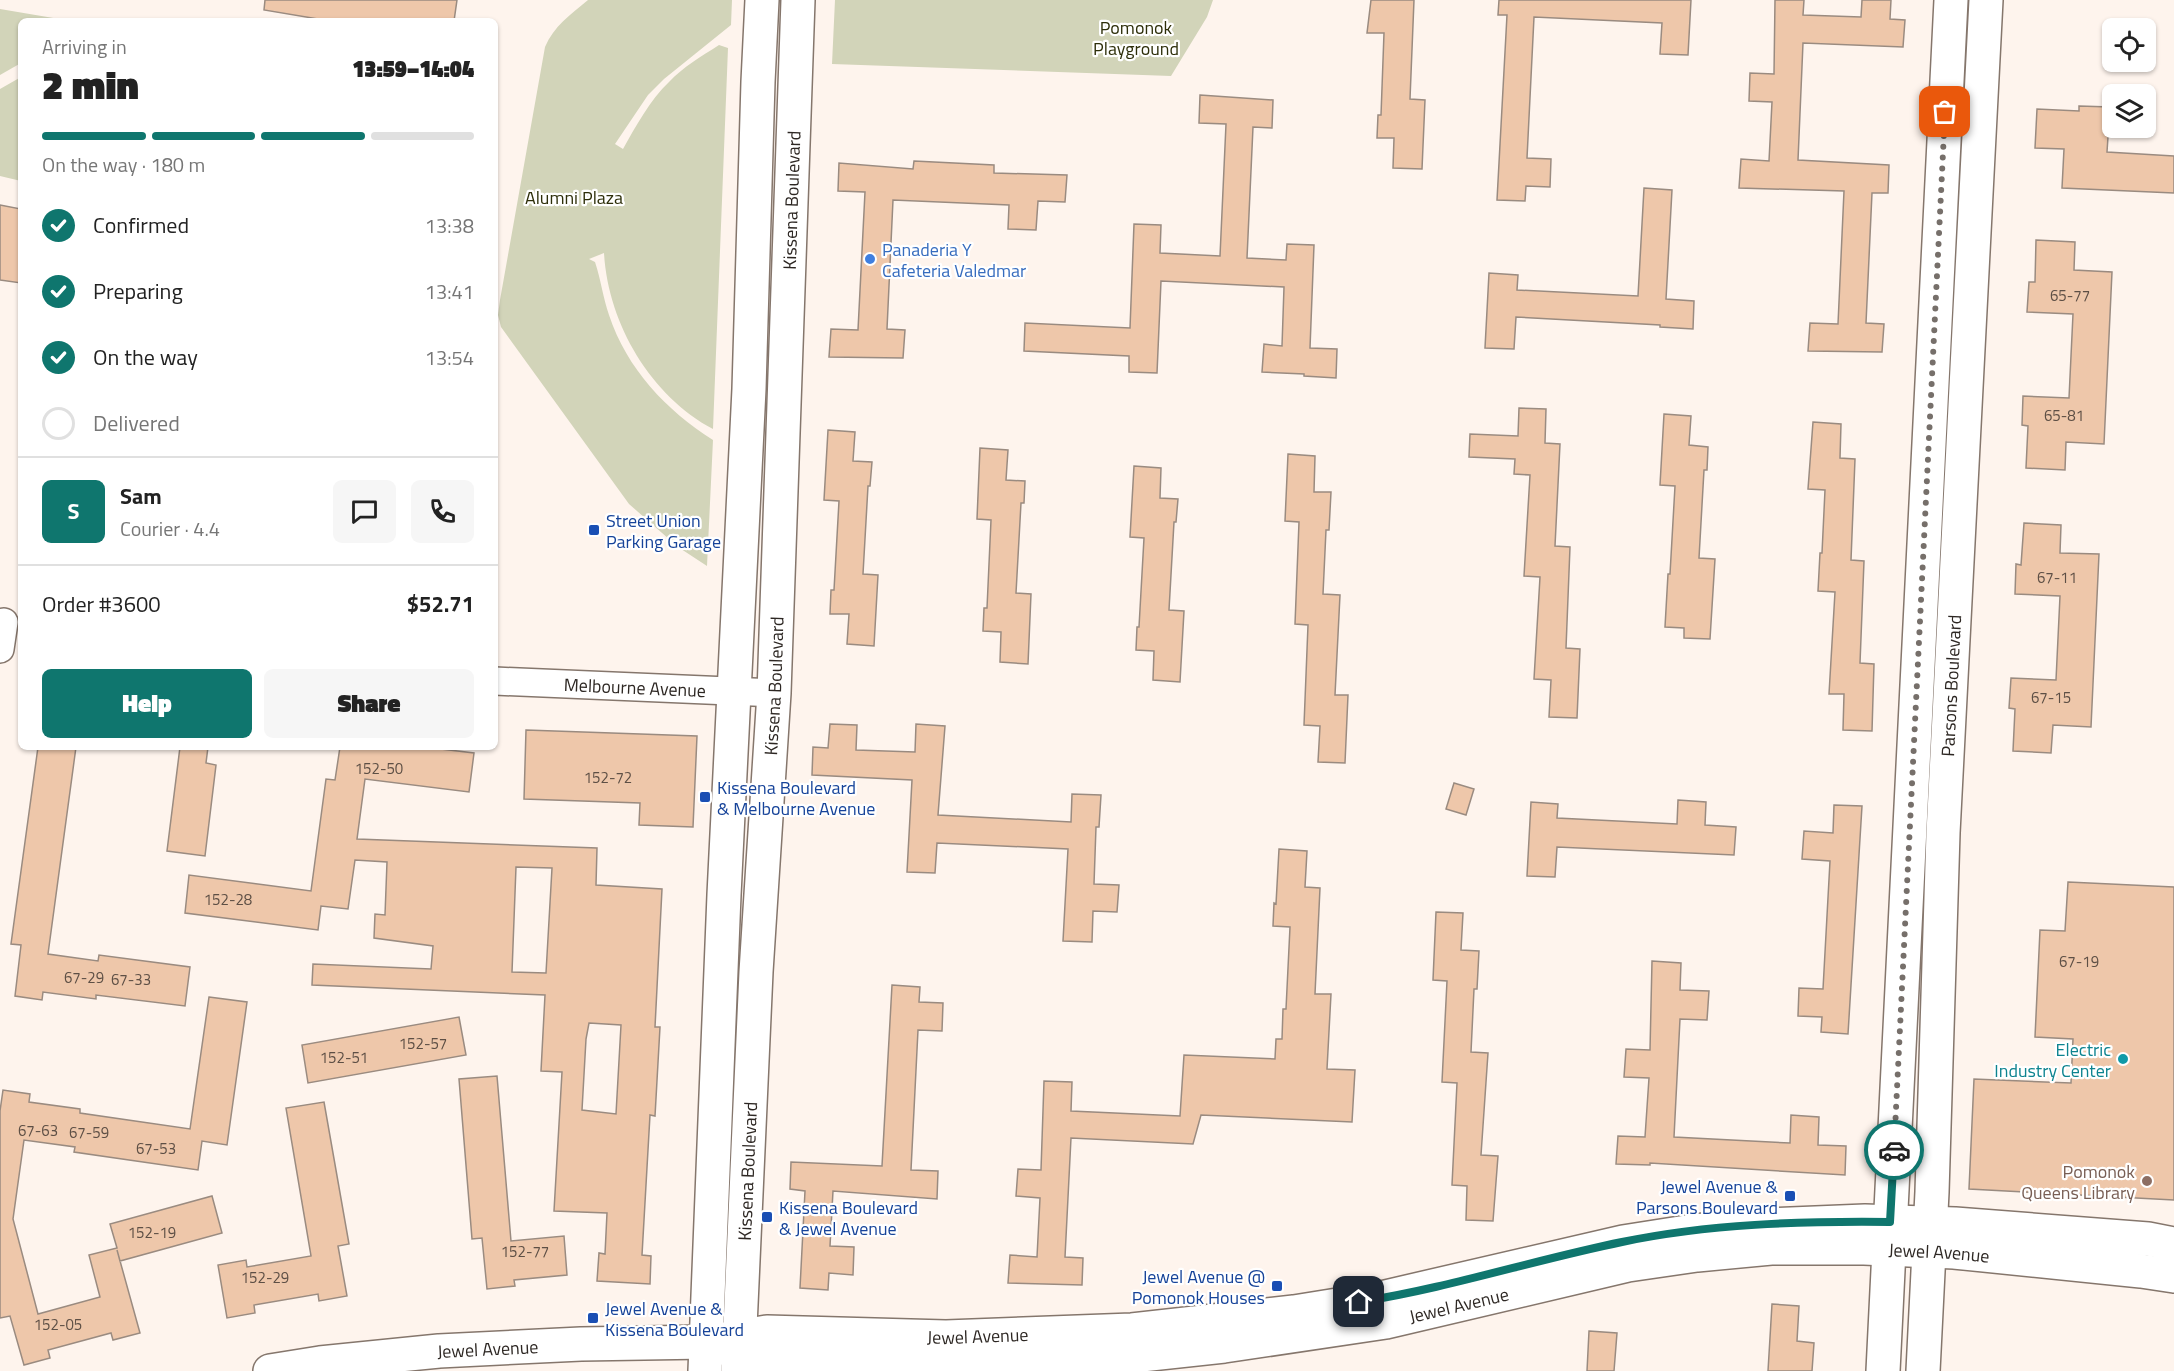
<!DOCTYPE html>
<html lang="en">
<head>
<meta charset="utf-8">
<style>
  :root { --surface:#fff; --page:#f6f6f6; --text:#222; --muted:#767676; --line:#e0e0e0; --accent:#0f766e }
  body { margin:0; font-family:"Titillium Web",sans-serif; background:var(--page); color:var(--text); height:100vh; display:flex; flex-direction:column; font-size:22px; white-space:nowrap }
  * { box-sizing:border-box; margin:0 }
  p { font-size:20px; color:var(--muted) }
  .icon { flex:none; width:33px; height:33px; fill:none; stroke:currentColor; stroke-width:2; stroke-linecap:round; stroke-linejoin:round }
  .map { position:relative; flex:1; overflow:hidden }
  .details { position:absolute; left:18px; top:18px; width:480px; height:732px; display:flex; flex-direction:column; background:var(--surface); border-radius:9px; box-shadow:0 2px 4px #0004 }
  .details>* { flex:none }
  .tools { position:absolute; left:2102px; top:18px; display:grid; gap:12px }
  .tools a { display:grid; place-items:center; width:54px; height:54px; border-radius:9px; background:var(--surface); box-shadow:0 2px 4px #0004; font-size:30px }
  .pin { position:absolute; display:grid; place-items:center; width:51px; height:51px; color:#fff; margin:-26px; border-radius:12px; box-shadow:0 3px 9px #0006 }
  .courier { position:absolute; display:grid; place-items:center; width:60px; height:60px; margin:-30px; border:4px solid #0f766e; border-radius:50%; background:#fff; color:#222; box-shadow:0 2px 8px #0007 }
  .headline em { font-style:normal; font-weight:800 }
  .headline div { display:flex; flex-direction:column-reverse }
  .headline { display:flex; align-items:center; justify-content:space-between; height:102px; padding:0 24px }
  h1 { font-size:39px; font-weight:800; line-height:45px }
  .bar { display:grid; grid-template-columns:repeat(4,1fr); gap:9px 6px; align-content:center; height:72px; padding:0 24px }
  .bar i { height:8px; border-radius:4px; background:var(--line) }
  .bar .on { background:var(--accent) }
  .bar p { grid-column:span 4 }
  .line { display:flex; align-items:center; gap:15px; padding:0 24px; border-top:2px solid var(--line) }
  .line div { flex:1 }
  .round { display:grid; place-items:center; flex:none; width:63px; height:63px; border-radius:9px; background:var(--page) }
  ol { padding:0 24px; list-style:none }
  li { display:flex; align-items:center; gap:18px; height:66px }
  li p { margin-inline-start:auto }
  li .icon { padding:6px; border-radius:50%; background:var(--accent); color:#fff; stroke-width:4 }
  li:last-child { color:var(--muted) }
  li i { width:33px; height:33px; border:3px solid var(--line); border-radius:50% }
  .button { display:flex; gap:12px; margin-top:auto; padding:12px 24px }
  .button a { flex:1; height:69px; border-radius:9px; background:var(--accent); color:#fff; font-size:24px; font-weight:800; line-height:69px; text-align:center }
  .button a+a { background:var(--page); color:var(--text) }
  .map>svg:first-child { display:block }
</style>
</head>
<body>
<div class="map">
<svg width="2174" height="1371" viewBox="0 0 2174 1371">
  <rect width="100%" height="100%" fill="#fef4ed"/>
  <!-- green -->
  <path fill="#d2d4b9" d="M588,0H732L731,25L664,79L648,95L615,144L623,149C636,126 650,100 669,82C683,67 702,56 719,45L728,48L713,429C651,396 608,324 604,253L589,259L595,262C601,280 603,298 609,315C627,369 666,410 713,440L707,566L678,547L629,504L501,327L498,315L500,300L545,47C554,26 570,15 588,0Z
    M835,0H1213L1207,17L1171,76L832,64Z
    M0,9L71,21H21V63L0,75Z
    M21,77V181L0,176V89Z"/>
  <!-- building -->
  <path fill="#eec7aa" stroke="#9a8b80" stroke-width="1.5" fill-rule="evenodd" d="M265,0H457L454,21H330L264,10Z
    M1371,0H1414L1410,99L1425,100L1422,169L1393,168L1394,138H1377L1378,115H1381L1384,33H1367Z
    M1499,0H1691L1688,55L1660,54L1662,23L1534,17L1527,158L1551,159L1550,187L1526,186L1525,201L1497,200L1507,15H1498Z
    M1775,0H1804L1803,15L1861,17L1862,0H1891L1890,19L1905,20L1903,47L1803,43L1798,160L1889,165L1888,193H1872L1866,323L1884,324L1882,352L1808,351L1810,323L1838,324L1844,191L1739,188L1741,159L1769,161L1772,102L1749,101L1750,73L1774,74Z
    M1200,95L1273,100L1272,128L1253,127L1247,258L1286,260L1287,244L1314,245L1310,348L1337,349L1336,378L1304,376V374L1262,372L1264,344L1282,346L1284,287L1161,281L1157,373L1129,372V356L1024,351L1025,323L1130,328L1134,224L1161,225L1160,253L1220,256L1226,124L1199,123Z
    M2079,106L2110,107L2107,152L2174,156V193L2062,188L2064,149L2035,148L2037,109L2079,111Z
    M914,161L994,165V173L1067,175L1065,202L1038,201L1036,230L1008,229L1009,205L893,200L887,329L905,330L903,358L829,357L831,329L858,330L865,192L838,191L839,163L913,169Z
    M1644,188L1672,190L1666,299L1694,301L1693,329L1660,327V325L1516,317L1514,349L1485,348L1489,273L1518,275L1517,290L1638,296Z
    M0,205L21,209V283L0,280Z
    M2036,240L2075,242L2074,270L2112,272L2104,444L2066,442L2065,470L2026,468L2028,426L2022,425L2023,396L2069,398L2073,314L2027,312L2029,282H2035Z
    M1519,408L1546,409L1545,443L1560,444L1555,546L1570,547L1566,648L1580,649L1577,718L1549,717L1551,680L1534,679L1540,577L1524,576L1530,475L1514,474L1515,459L1469,457L1470,434L1518,436Z
    M1664,414L1691,416L1689,445L1708,447L1707,470H1704L1699,558L1715,559L1710,639L1684,638V628L1665,627L1668,574H1670L1675,486L1660,485Z
    M1813,422L1841,424L1840,458L1855,459L1851,560L1864,561L1860,663L1874,664L1872,731L1843,730L1844,694H1829L1835,592L1818,591L1820,553H1822L1825,490L1808,489Z
    M828,430L855,432L853,461L872,462L870,486H868L863,574L878,575L874,646L847,644L849,614H830L831,590H834L839,501L824,500Z
    M980,448L1008,450L1006,480L1025,481L1024,503H1021L1016,593L1031,594L1028,664L1000,662L1001,632L983,631L984,608H987L991,520L977,519Z
    M1288,454L1315,456L1314,492H1331L1329,530H1326L1323,594L1340,595L1335,695H1348L1345,763L1318,762L1320,726L1304,725L1308,625L1295,624L1299,522L1285,521Z
    M1134,466L1161,468L1160,498L1178,499L1176,522H1174L1169,610L1184,611L1180,682L1153,680L1154,651L1136,650L1137,627H1139L1144,538L1130,537Z
    M2024,523L2061,525L2060,553L2099,554L2091,727L2053,725L2051,753L2013,751L2015,709L2009,708L2011,678L2056,680L2060,596L2015,594L2016,564L2021,565Z
    M830,724L857,725L856,750L915,752L916,724L945,726L938,815L1071,822L1072,794L1101,795L1099,827H1096L1094,884L1119,885L1117,912L1093,911L1092,942L1063,941L1068,849L937,843L935,873L907,872L912,780L812,775L813,747L828,748Z
    M526,730L697,736L693,827L639,825L640,803L524,799Z
    M38,747H76L48,954L98,961L99,955L190,967L185,1006L96,995V999L43,992L42,1000L15,996L21,945L11,944Z
    M180,747H208L206,763L216,765L205,856L167,851Z
    M340,747H424L474,753L469,792L365,779L357,839L597,848L596,885L662,889L655,1027H660L655,1116L650,1115L642,1255L651,1256L650,1284L597,1281L599,1253L605,1254L607,1213L554,1211L562,1072L541,1071L545,995L312,985L313,964L431,969L433,946L374,938L375,914L385,915L387,862L355,860L348,909L321,906L318,930L185,913L189,875L311,891L326,779L335,780ZM516,867L552,868L546,973L512,972ZM589,1023L621,1025L616,1114L582,1110L586,1039Z
    M1454,783L1474,789L1466,815L1446,809Z
    M1678,800L1706,802L1705,825L1736,827L1734,855L1557,847L1555,877L1527,876L1531,802L1558,804L1557,818L1677,824Z
    M1834,805L1862,806L1848,1034L1821,1032L1822,1017L1798,1016L1799,988L1823,989L1830,861L1802,859L1804,831L1833,833Z
    M1279,849L1307,851L1305,887L1320,888L1315,994H1331L1327,1069L1355,1070L1352,1122L1201,1115L1193,1144L1071,1138L1065,1257L1083,1258L1082,1285L1008,1283L1010,1255L1037,1257L1040,1198L1016,1196L1018,1169L1041,1170L1044,1081L1072,1082L1071,1111L1180,1116L1184,1055L1275,1059L1276,1039H1282L1283,1009H1286L1290,927L1273,926L1274,903L1276,904Z
    M2068,882L2174,887V1200L1969,1189L1974,1079L2071,1083L2073,1039L2035,1037L2040,930L2065,931Z
    M1436,912L1463,913L1461,950L1479,951L1477,989H1474L1471,1052L1488,1053L1481,1155L1498,1156L1493,1221L1466,1220L1467,1186L1452,1185L1457,1083L1442,1082L1447,981L1433,980Z
    M1652,961L1681,963L1680,990L1709,991L1707,1020L1680,1019L1674,1137L1790,1143L1791,1115L1819,1117L1818,1145L1846,1146L1845,1175L1650,1163V1165L1616,1164L1618,1136L1645,1137L1649,1078L1624,1077L1626,1049L1650,1050Z
    M892,985L920,987L919,1002L943,1003L942,1031L918,1030L911,1170L938,1171L937,1199L833,1191L830,1246L854,1247L853,1275L829,1273L828,1290L800,1288L805,1191L790,1189L791,1162L882,1166Z
    M209,997L247,1002L227,1145L202,1141L198,1170L74,1152L75,1147L24,1140L13,1219L38,1314L100,1297L89,1255L117,1248L110,1224L212,1196L222,1233L120,1261L117,1250L140,1333L113,1340L111,1333L48,1350L50,1358L24,1365L10,1316L0,1318V1111L3,1090L30,1094L29,1102L80,1109V1113L190,1129Z
    M459,1017L466,1055L308,1083L302,1045Z
    M497,1076L511,1241L564,1236L567,1275L514,1280L515,1286L487,1289L482,1238L472,1239L459,1079Z
    M324,1102L349,1244L338,1246L347,1296L319,1301L318,1294L254,1305L255,1313L227,1318L218,1265L246,1260L247,1267L311,1256L286,1108Z
    M1772,1304L1799,1306L1797,1341L1814,1343L1812,1371H1768Z
    M1589,1331L1617,1333L1614,1371H1587Z"/>
  <g fill="none" stroke-linecap="round" stroke-linejoin="round">
    <!-- minor casing -->
    <g stroke="#85766c" stroke-width="30">
      <g id="minor">
        <path d="M0,649L4,622"/>
        <path id="s1" d="M495,681L774,693"/>
      </g>
    </g>
    <!-- tertiary casing -->
    <g stroke="#85766c" stroke-width="36">
      <g id="tertiary">
        <path id="s2" d="M717,1346L740,1353L786,1360L922,1364L1057,1362L1142,1355L1224,1346L1386,1322L1628,1265L1697,1255L1771,1248H1864L1954,1252L2141,1271L2174,1276"/>
        <path id="s3" d="M270,1371L320,1363L439,1351L581,1344L707,1342L767,1332L946,1337L1132,1330L1294,1312L1381,1298L1623,1242L1693,1231L1769,1225L1865,1221L1955,1224L2148,1239L2174,1244"/>
        <path d="M1883,1371L1951,0"/>
        <path id="s4" d="M1923,1371L1932,1192L1943,833L1986,0"/>
      </g>
    </g>
    <!-- secondary casing -->
    <g stroke="#85766c" stroke-width="36">
      <g id="secondary">
        <path d="M705,1371L724,895L749,389L758,82L762,0"/>
        <path id="s5" d="M738,1371L756,972L774,693L798,0"/>
      </g>
    </g>
    <!-- minor -->
    <use href="#minor" stroke="#fff" stroke-width="27"/>
    <!-- tertiary -->
    <use href="#tertiary" stroke="#fff" stroke-width="33"/>
    <!-- secondary -->
    <use href="#secondary" stroke="#fff" stroke-width="33"/>
  </g>
  <g fill="none" stroke-linecap="round" stroke-linejoin="round">
    <!-- done -->
    <path stroke="#766f6a" stroke-width="6" stroke-dasharray="0 10.8" d="M1894,1150L1945,112"/>
    <!-- route -->
    <path stroke="#0f766e" stroke-width="8" d="M1359,1302C1448,1288 1534,1260 1622,1242C1708,1224 1801,1221 1890,1222L1894,1150"/>
  </g>
  <!-- markers -->
  <circle fill="#3f7fe0" stroke="#fff" stroke-width="2" cx="870" cy="259" r="6"/>
  <g fill="#1a4fb4" stroke="#fff" stroke-width="2">
    <rect x="588" y="524" width="12" height="12" rx="3"/>
    <rect x="699" y="791" width="12" height="12" rx="3"/>
    <rect x="1784" y="1190" width="12" height="12" rx="3"/>
    <rect x="761" y="1211" width="12" height="12" rx="3"/>
    <rect x="1271" y="1280" width="12" height="12" rx="3"/>
    <rect x="587" y="1312" width="12" height="12" rx="3"/>
  </g>
  <circle fill="#0f9aa8" stroke="#fff" stroke-width="2" cx="2123" cy="1059" r="6"/>
  <circle fill="#8d6e63" stroke="#fff" stroke-width="2" cx="2147" cy="1181" r="6"/>
  <g text-anchor="middle" dominant-baseline="central" stroke-width="4.5" stroke-linejoin="round" paint-order="stroke">
    <!-- number labels -->
    <g font-size="15" fill="#5d4f45">
      <text x="2070" y="295">65-77</text>
      <text x="2064" y="415">65-81</text>
      <text x="2057" y="577">67-11</text>
      <text x="2051" y="697">67-15</text>
      <text x="379" y="768">152-50</text>
      <text x="608" y="777">152-72</text>
      <text x="228" y="899">152-28</text>
      <text x="2079" y="961">67-19</text>
      <text x="84" y="977">67-29</text>
      <text x="131" y="979">67-33</text>
      <text x="423" y="1043">152-57</text>
      <text x="344" y="1057">152-51</text>
      <text x="38" y="1130">67-63</text>
      <text x="89" y="1132">67-59</text>
      <text x="156" y="1148">67-53</text>
      <text x="152" y="1232">152-19</text>
      <text x="525" y="1251">152-77</text>
      <text x="265" y="1277">152-29</text>
      <text x="58" y="1324">152-05</text>
    </g>
    <!-- park labels -->
    <g font-size="18" fill="#2d2e09" stroke="#fff">
      <text x="1136" y="27">Pomonok<tspan x="1136" dy="21">Playground</tspan></text>
      <text x="574" y="197">Alumni Plaza</text>
    </g>
    <!-- street labels -->
    <g font-size="18" fill="#2d2723" stroke="#fff">
      <text stroke="none"><textPath href="#s5" startOffset="1172">Kissena Boulevard</textPath></text>
      <text stroke="none"><textPath href="#s4" startOffset="686">Parsons Boulevard</textPath></text>
      <text stroke="none"><textPath href="#s5" startOffset="686">Kissena Boulevard</textPath></text>
      <text stroke="none"><textPath href="#s1" startOffset="140">Melbourne Avenue</textPath></text>
      <text stroke="none"><textPath href="#s5" startOffset="200">Kissena Boulevard</textPath></text>
      <text stroke="none"><textPath href="#s2" startOffset="1234">Jewel Avenue</textPath></text>
      <text stroke="none"><textPath href="#s2" startOffset="748">Jewel Avenue</textPath></text>
      <text stroke="none"><textPath href="#s3" startOffset="710">Jewel Avenue</textPath></text>
      <text stroke="none"><textPath href="#s3" startOffset="219">Jewel Avenue</textPath></text>
    </g>
    <!-- shop labels -->
    <g font-size="18" fill="#366cbe" stroke="#fff" text-anchor="start">
      <text x="882" y="249">Panaderia Y<tspan x="882" dy="21">Cafeteria Valedmar</tspan></text>
    </g>
    <!-- transit labels -->
    <g font-size="18" fill="#164399" stroke="#fff" text-anchor="start">
      <text x="606" y="520">Street Union<tspan x="606" dy="21">Parking Garage</tspan></text>
      <text x="717" y="787">Kissena Boulevard<tspan x="717" dy="21">&amp; Melbourne Avenue</tspan></text>
      <text x="1778" y="1186" text-anchor="end">Jewel Avenue &amp;<tspan x="1778" dy="21">Parsons Boulevard</tspan></text>
      <text x="779" y="1207">Kissena Boulevard<tspan x="779" dy="21">&amp; Jewel Avenue</tspan></text>
      <text x="1265" y="1276" text-anchor="end">Jewel Avenue @<tspan x="1265" dy="21">Pomonok Houses</tspan></text>
      <text x="605" y="1308">Jewel Avenue &amp;<tspan x="605" dy="21">Kissena Boulevard</tspan></text>
    </g>
    <!-- culture labels -->
    <g font-size="18" fill="#0d838f" stroke="#fff" text-anchor="end">
      <text x="2111" y="1049">Electric<tspan x="2111" dy="21">Industry Center</tspan></text>
    </g>
    <!-- education labels -->
    <g font-size="18" fill="#785e54" stroke="#fff" text-anchor="end">
      <text x="2135" y="1171">Pomonok<tspan x="2135" dy="21">Queens Library</tspan></text>
    </g>
  </g>
</svg>
<div class="tools">
<a><svg class="icon" aria-label="locate" viewBox="0 0 24 24"><circle cx="12" cy="12" r="6"/><path d="M12 2v4M12 18v4M2 12h4M18 12h4"/></svg></a>
<a><svg class="icon" aria-label="layers" viewBox="0 0 24 24"><path d="M12 4l9 5-9 5-9-5zM3 14l9 5 9-5"/></svg></a>
</div>
<div class="pin" style="left:1945px;top:112px;background:#ea580c"><svg class="icon" aria-label="bag" viewBox="0 0 24 24"><path d="M5 8h14l-1 12H6zM9 8a3 3 0 0 1 6 0"/></svg></div>
<div class="pin" style="left:1359px;top:1302px;background:#1f2937"><svg class="icon" aria-label="home" viewBox="0 0 24 24"><path d="M3 11l9-7 9 7M6 9v11h12V9"/></svg></div>
<div class="courier" style="left:1894px;top:1150px"><svg class="icon" aria-label="car" viewBox="0 0 24 24"><path d="M5 17H2v-5l4-1 3-4h7l3 4 3 1v5h-3M9 17h6M6 11h13"/><circle cx="7" cy="17" r="2"/><circle cx="17" cy="17" r="2"/></svg></div>
<section class="details">
<div class="headline"><div><h1>2 min</h1><p>Arriving in</p></div><em>13:59–14:04</em></div>
<div class="bar"><i class="on"></i><i class="on"></i><i class="on"></i><i></i><p>On the way · 180 m</p></div>
<ol>
<li><svg class="icon" aria-label="check" viewBox="0 0 24 24"><path d="M5 12l5 5 9-10"/></svg>Confirmed<p>13:38</p></li>
<li><svg class="icon" aria-label="check" viewBox="0 0 24 24"><path d="M5 12l5 5 9-10"/></svg>Preparing<p>13:41</p></li>
<li><svg class="icon" aria-label="check" viewBox="0 0 24 24"><path d="M5 12l5 5 9-10"/></svg>On the way<p>13:54</p></li>
<li><i></i>Delivered</li>
</ol>
<div class="line" style="height:108px"><b class="round" style="background:var(--accent);color:#fff">S</b><div><b>Sam</b><p>Courier · 4.4</p></div><a class="round"><svg class="icon" aria-label="chat" viewBox="0 0 24 24"><path d="M4 5h16v11H9l-5 4z"/></svg></a><a class="round"><svg class="icon" aria-label="phone" viewBox="0 0 24 24"><path d="M5 4h4l2 5-3 2q2 4 5 5l2-3 5 2v4C11 20 4 13 5 4z"/></svg></a></div>
<div class="line" style="height:78px"><div>Order #3600</div><b>$52.71</b></div>
<div class="button"><a>Help</a><a>Share</a></div>
</section>
</div>
</body>
</html>
